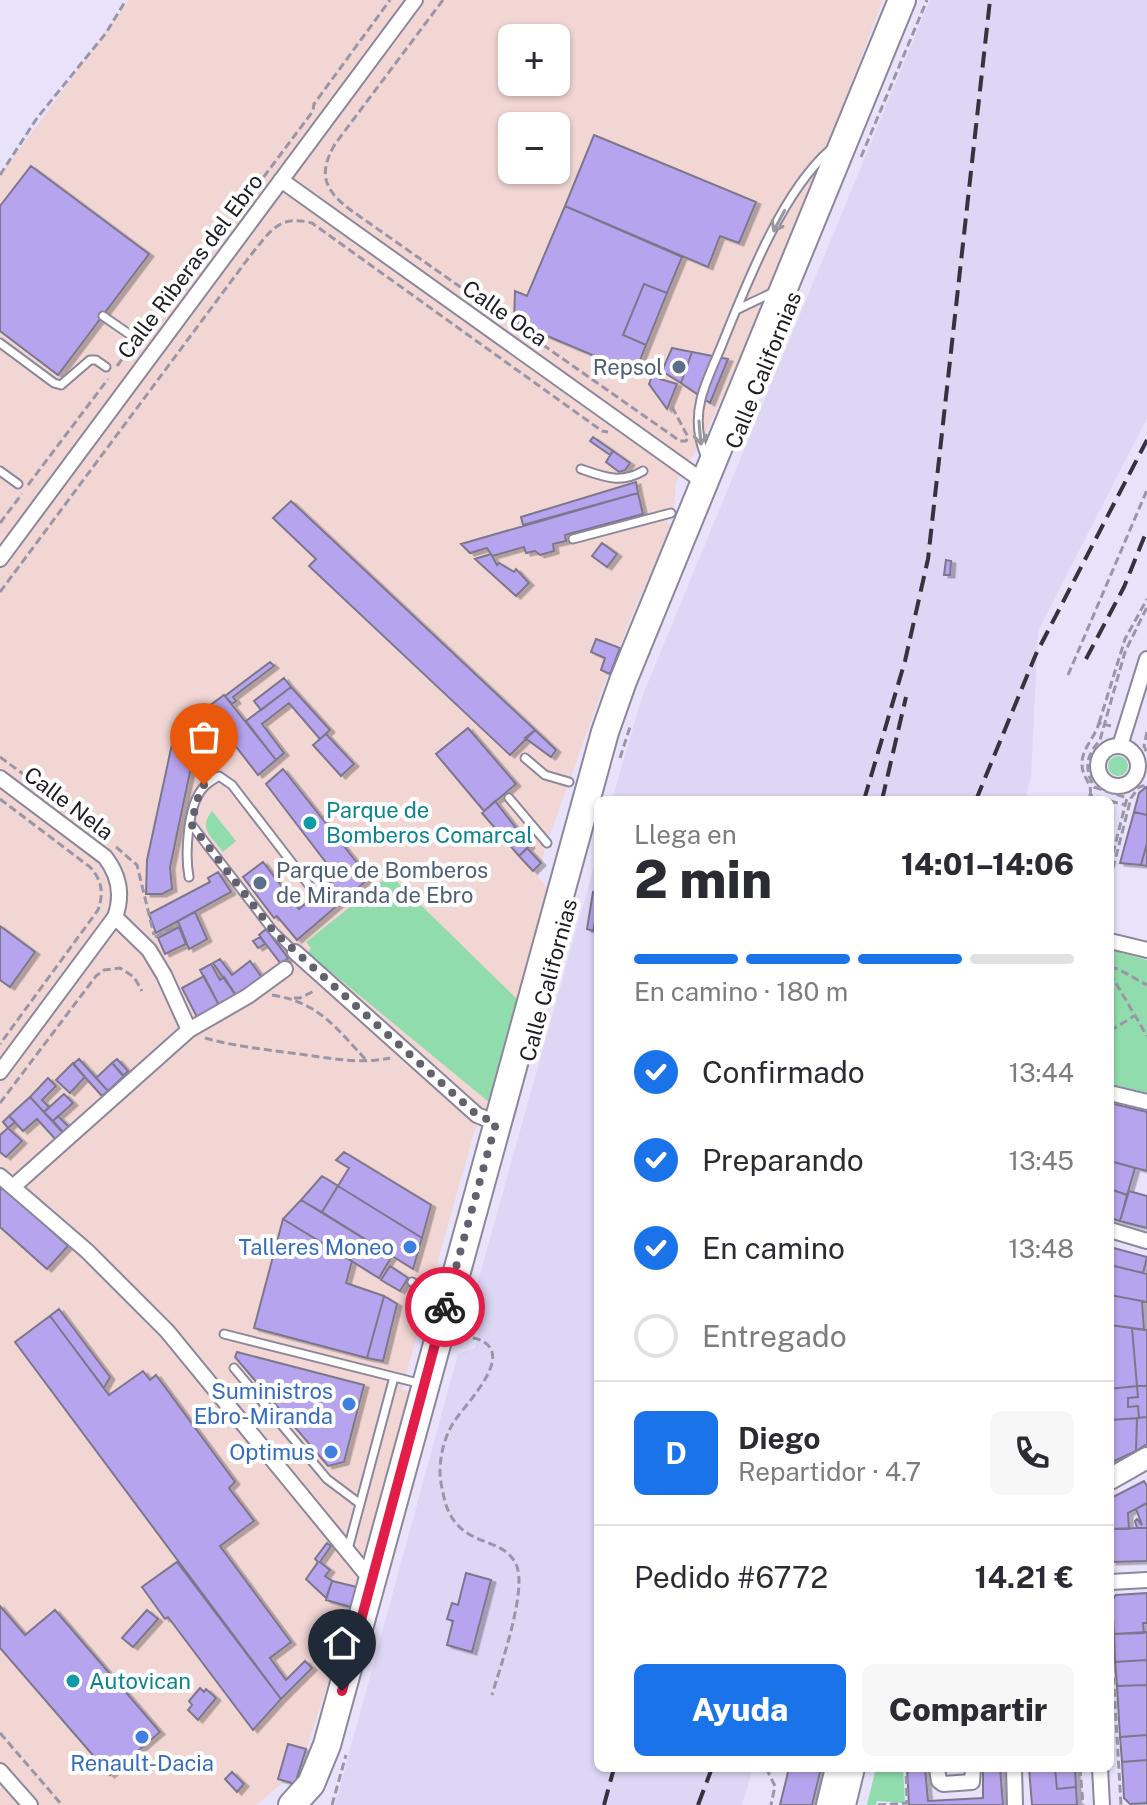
<!DOCTYPE html>
<html lang="es">
<head>
<meta charset="utf-8">
<style>
  :root { --surface:#fff; --page:#f7f7f7; --text:#2b2b33; --muted:#7c7c81; --line:#e1e1e2; --accent:#1a73e8 }
  body { margin:0; font-family:"Public Sans",sans-serif; background:var(--page); color:var(--text); height:100vh; display:flex; flex-direction:column; font-size:30px; white-space:nowrap }
  * { box-sizing:border-box; margin:0 }
  p { font-size:26px; color:var(--muted) }
  .icon { flex:none; width:44px; height:44px; fill:none; stroke:currentColor; stroke-width:2; stroke-linecap:round; stroke-linejoin:round }
  .map { position:relative; flex:1; overflow:hidden }
  .details { position:absolute; left:594px; top:796px; width:520px; height:976px; display:flex; flex-direction:column; background:var(--surface); border-radius:12px; box-shadow:0 2px 6px #0004 }
  .details>* { flex:none }
  .buttons { position:absolute; left:498px; top:24px; display:grid; gap:16px }
  .buttons a { display:grid; place-items:center; width:72px; height:72px; border-radius:12px; background:var(--surface); box-shadow:0 2px 6px #0004; font-size:40px }
  .pin { position:absolute; display:grid; place-items:center; width:68px; height:68px; color:#fff; margin:-82px -34px; border-radius:50% 50% 50% 0; rotate:-45deg; box-shadow:0 0 8px #0007 }
  .pin .icon { rotate:45deg }
  .courier { position:absolute; display:grid; place-items:center; width:80px; height:80px; margin:-40px; border:6px solid #e11d48; border-radius:50%; background:#fff; color:#222; box-shadow:0 2px 10px #0007 }
  .head em { font-style:normal; font-weight:800 }
  .head div { display:flex; flex-direction:column-reverse }
  .head { display:flex; align-items:center; justify-content:space-between; height:136px; padding:0 40px }
  h1 { font-size:52px; font-weight:800; line-height:60px }
  .bar { display:grid; grid-template-columns:repeat(4,1fr); gap:12px 8px; align-content:center; height:96px; padding:0 40px }
  .bar i { height:10px; border-radius:6px; background:var(--line) }
  .bar .selected { background:var(--accent) }
  .bar p { grid-column:span 4 }
  .line { display:flex; align-items:center; gap:20px; padding:0 40px; border-top:2px solid var(--line) }
  .line div { flex:1 }
  .round { display:grid; place-items:center; flex:none; width:84px; height:84px; border-radius:12px; background:var(--page) }
  ol { padding:0 40px; list-style:none }
  li { display:flex; align-items:center; gap:24px; height:88px }
  li p { margin-inline-start:auto }
  li .icon { padding:8px; border-radius:50%; background:var(--accent); color:#fff; stroke-width:4 }
  li:last-child { color:var(--muted) }
  li i { width:44px; height:44px; border:4px solid var(--line); border-radius:50% }
  .cta { display:flex; gap:16px; margin-top:auto; padding:16px 40px }
  .cta a { flex:1; height:92px; border-radius:12px; background:var(--accent); color:#fff; font-size:32px; font-weight:800; line-height:92px; text-align:center }
  .cta a+a { background:var(--page); color:var(--text) }
  .map>svg:first-child { display:block }
</style>
</head>
<body>
<div class="map">
<svg width="1147" height="1805" viewBox="0 0 1147 1805">
  <defs>
    <filter id="shadow"><feDropShadow dx="4.5" dy="2.5" stdDeviation="0" flood-color="#0004"/></filter>
  </defs>
  <rect width="100%" height="100%" fill="#e8e3fa"/>
  <!-- built -->
  <path fill="#ddd6f4" d="M930,0H1147V418L1038,631L1031,777L1025,800H612L642,697Z
    M598,852V1768H753L742,1805H335L458,1354L475,1348L485,1301L477,1285Z"/>
  <!-- industrial -->
  <path fill="#f1d6d4" fill-rule="evenodd" d="M129,0H883L787,252L704,438L676,482L674,506L667,521L671,528L629,622L610,674H608L547,843L537,876L549,889L490,1103L474,1132L402,1389L409,1392L344,1634L295,1784L285,1781L256,1805H0V176ZM512,38H556V82H512ZM512,126H556V170H512Z"/>
  <!-- green -->
  <path fill="#90dcad" d="M1108 766a10 10 0 1 1 20 0a10 10 0 1 1-20 0Z
    M212,811L236,841L223,852C211,836 198,829 212,811Z
    M390,875L518,1000L490,1103L308,953L311,948L306,942Z
    M1110,950L1147,960V1093L1110,1084Z
    M876,1768H903L905,1803L877,1801L876,1805H867Z"/>
  <!-- building -->
  <path fill="#b7a4ee" stroke="#7c778c" stroke-width="2" filter="url(#shadow)" d="M594,135L756,202L739,243L720,236L708,267L565,206Z
    M31,166L149,254L58,375L0,331V206Z
    M565,206L682,257L667,293L644,284L623,335L646,345L635,373L514,322L515,291L527,296Z
    M644,284L667,293L646,345L623,335Z
    M672,348L692,352L681,383L662,371Z
    M692,352L728,359L710,403L681,383Z
    M653,374L660,379L677,384L667,409L649,384Z
    M593,437L613,451L610,455L590,441Z
    M613,451L630,463L625,470L619,472L606,462Z
    M636,482L638,493L523,525L521,517Z
    M638,493L643,514L565,535L566,541L553,544L554,551L540,555L535,551L526,553L524,547L492,556L487,548L470,553L461,544Z
    M291,501L535,730L510,755L309,566L316,559L273,518Z
    M602,543L617,554L607,567L592,556Z
    M491,554L497,565L499,563L514,572L516,569L529,583L516,596L475,559Z
    M946,560L951,561L950,575H944Z
    M596,639L620,648L610,674L601,670L605,658L591,652Z
    M270,662L274,666L233,697L236,701L232,704L225,696Z
    M284,678L291,687L261,710L254,701Z
    M291,687L330,730L320,739L289,703L262,724L284,753L276,760L246,721Z
    M224,695L276,760L258,775L220,726L196,744L177,730Z
    M468,728L516,784L484,811L436,754Z
    M535,730L556,750L551,757L525,738Z
    M326,734L354,764L341,776L313,745Z
    M172,744L195,748L170,867L172,889L162,894H146L147,860Z
    M283,769L362,869L365,866L373,875L297,940L277,916L274,918L243,877L263,862L299,909L337,877L266,784Z
    M1146,787H1147V815L1134,812L1139,793Z
    M495,801L530,846L519,856L482,813Z
    M1134,812L1147,815V843L1141,865L1120,863Z
    M1147,843V866L1141,865Z
    M527,848L541,863L533,871L519,856Z
    M218,872L231,892L156,933L149,914L210,882L208,878Z
    M593,892L598,893V909L593,931L587,929Z
    M195,912L207,939L189,949L178,921Z
    M0,926L35,952L10,987L0,980Z
    M179,927L186,944L165,954L158,938Z
    M266,929L288,958L281,964L259,935Z
    M260,937L265,944L258,948L253,941Z
    M220,959L232,975L250,961L263,979L237,997L213,963Z
    M211,964L220,980L224,977L237,997L220,1007L200,970Z
    M204,976L220,1007L198,1019L182,988Z
    M79,1059L108,1091L102,1096L73,1064Z
    M117,1059L128,1071L123,1076L112,1063Z
    M73,1063L85,1077L70,1093L56,1080Z
    M112,1063L124,1076L108,1091L96,1078Z
    M48,1078L56,1086L42,1100L49,1107L44,1112L30,1097Z
    M64,1094L73,1103L53,1121L44,1112Z
    M30,1097L64,1134L57,1141L37,1119L23,1131L9,1116Z
    M1110,1103L1147,1112V1171L1110,1161Z
    M9,1116L15,1122L8,1128L3,1122Z
    M58,1116L70,1128L64,1133L53,1121Z
    M8,1128L22,1141L6,1157L0,1152V1135Z
    M344,1152L431,1205L422,1238L338,1186L349,1168L336,1160Z
    M1110,1161L1135,1168L1127,1195L1110,1189Z
    M322,1176L338,1186L322,1212L301,1200Z
    M338,1186L422,1238L413,1269L322,1212Z
    M3,1187L68,1246L47,1269L0,1227V1190Z
    M1110,1189L1127,1195L1120,1221L1110,1218Z
    M1129,1191L1147,1196V1228L1120,1221Z
    M301,1200L392,1256L379,1278L283,1219Z
    M283,1219L352,1261L346,1283L384,1296L367,1358L254,1328Z
    M1110,1247L1147,1257L1143,1273L1110,1265Z
    M1110,1265L1147,1274V1302L1110,1295Z
    M390,1266L408,1278L400,1291L381,1280Z
    M1110,1295L1142,1301L1144,1330L1110,1325Z
    M384,1296L397,1304L383,1361L367,1358Z
    M59,1309L110,1377L104,1388L50,1316Z
    M50,1316L109,1395L143,1371L150,1380L156,1375L235,1482L229,1488L254,1521L220,1546L291,1642L270,1658L286,1680L305,1661L312,1668L281,1699L15,1342Z
    M1110,1325L1132,1328L1137,1386L1110,1389Z
    M1132,1328L1147,1330V1386H1137Z
    M237,1352L364,1385L344,1462L328,1466L235,1357Z
    M1137,1386H1147V1417L1139,1418L1138,1406L1128,1407V1398L1138,1397Z
    M1137,1386L1138,1397L1128,1398V1407L1138,1406L1139,1418L1110,1420V1389Z
    M1147,1417V1444L1136,1451L1137,1418Z
    M1137,1418L1136,1451L1110,1463V1420Z
    M1144,1481L1147,1486V1503L1128,1513L1129,1529H1110V1502L1113,1497Z
    M1147,1503V1528H1137L1135,1521L1137,1519L1142,1525L1136,1509Z
    M1137,1528H1147V1561L1112,1562L1110,1529Z
    M327,1543L331,1546L320,1562L330,1570L325,1576L332,1581L326,1598L306,1579L318,1562L315,1559Z
    M177,1562L281,1699L253,1730L168,1617L165,1619L142,1587Z
    M466,1573L491,1580L472,1652L447,1645L453,1621L447,1619L452,1603L458,1605Z
    M332,1581L357,1587L351,1607L326,1600Z
    M1147,1593V1623H1143L1144,1633L1114,1634L1112,1600L1116,1595Z
    M0,1606L25,1635L55,1610L160,1732L110,1775L0,1648Z
    M147,1610L158,1619L133,1647L122,1638Z
    M1147,1632V1660L1115,1662L1114,1634Z
    M1147,1660V1685L1117,1686L1115,1662Z
    M1147,1685V1735L1120,1737L1117,1686Z
    M200,1688L204,1692L206,1689L216,1698L198,1720L188,1710L192,1705L189,1701Z
    M1147,1735V1760L1122,1762L1120,1737Z
    M288,1744L306,1749L295,1784L278,1779Z
    M1147,1760V1803L1130,1804L1124,1798L1122,1762Z
    M789,1768H821L812,1805H780Z
    M907,1768H925L928,1801L983,1798V1768H1000L1003,1805H909Z
    M1029,1768H1055L1057,1789L1076,1787L1077,1805H1032Z
    M1055,1768H1075L1076,1787L1057,1789Z
    M232,1772L244,1784L237,1792L225,1779Z"/>
  <g fill="none" stroke-linecap="round" stroke-linejoin="round">
    <!-- lane casing -->
    <g stroke="#8c879c" stroke-width="11">
      <path id="lane" d="M736,310L774,292
        M103,316L129,334
        M0,343L54,383L61,385L90,360H96L106,367
        M706,458C698,439 696,419 701,399C706,379 716,360 723,342C747,283 782,192 830,150
        M581,469C604,477 621,484 643,471
        M0,471L18,484
        M573,539L671,513
        M525,758L545,775L569,782
        M509,798L547,843
        M191,824L274,932L295,952
        M189,877C185,855 187,806 203,788C207,783 213,780 219,776L232,785L309,885
        M412,1282L445,1302
        M224,1334L422,1384
        M234,1368L327,1479L359,1503
        M348,1549L394,1377"/>
    </g>
    <!-- street casing -->
    <g stroke="#8c879c" stroke-width="18">
      <path id="street" d="M281,180L704,482
        M0,559L415,0
        M1098 766a20 20 0 1 1 40 0a20 20 0 1 1-40 0Z
        M1120,746L1147,659
        M0,778L105,857C119,875 123,895 115,917L0,1072
        M115,917L149,950L164,975L189,1030
        M1110,941L1147,950
        M295,952L477,1115L496,1123
        M1110,1093L1147,1102
        M0,1176L87,1251L167,1331L372,1581
        M14,1186L189,1030L248,996L285,969
        M1110,1230L1147,1241
        M1110,1582L1147,1580
        M937,1768L939,1781L943,1784L972,1782L973,1768
        M1014,1768L1015,1805
        M1100,1768L1102,1805
        M0,1771L30,1805"/>
    </g>
    <!-- secondary casing -->
    <g stroke="#8c879c" stroke-width="24">
      <path id="secondary" d="M1110,1479L1147,1458
        M827,1805L836,1768
        M845,1805L854,1768"/>
    </g>
    <!-- highway casing -->
    <g stroke="#8c879c" stroke-width="30">
      <path id="highway" d="M292,1805L311,1784L327,1745L605,732L623,681L902,0"/>
    </g>
    <!-- path -->
    <path stroke="#9a96a8" stroke-width="3" stroke-dasharray="8 4" stroke-linecap="butt" d="M443,0L335,144C317,175 325,191 352,211L680,441H686L688,437L671,405
      M861,157L927,0
      M0,175L37,118L106,33L126,0
      M139,337L216,233L224,230L313,111L314,104L390,0
      M117,366L134,343
      M28,485L108,379
      M0,523L22,494
      M0,592L250,256C270,232 278,214 312,223L602,431L608,432
      M1068,675L1147,490
      M1099,723L1125,639L1147,599
      M1147,732L1144,746L1147,753
      M0,757L95,827L98,832
      M620,758L630,727
      M1090,795C1093,784 1082,777 1082,765C1081,749 1095,738 1099,723L1111,726
      M0,799L90,867C102,880 104,893 98,910L0,1044
      M1089,800L1090,795L1108,800
      M1110,801L1126,805
      M116,847L137,865L154,935
      M1110,865L1127,798L1094,787C1084,768 1086,756 1100,740L1125,652L1147,607
      M1110,880L1131,798L1139,787L1147,785
      M155,937L178,925
      M1110,967L1118,969L1147,985
      M1110,973L1147,1036
      M272,995C319,1002 337,1029 368,1062
      M294,998H300L316,990
      M1110,1031L1134,1016
      M205,1038C233,1046 262,1049 291,1053C325,1057 357,1065 390,1058
      M0,1103L96,976L104,970L120,968L134,977L142,991
      M461,1336C468,1337 478,1338 484,1342C513,1360 461,1408 452,1425C444,1439 440,1456 440,1472C440,1482 443,1492 445,1502C460,1550 501,1534 516,1564C528,1590 500,1667 492,1695
      M1110,1617L1121,1805
      M0,1733L62,1805
      M766,1768L775,1786L771,1805
      M1080,1768L1083,1805
      M332,1805L346,1755
      M878,1805L907,1803L906,1768"/>
    <!-- lane -->
    <use href="#lane" stroke="#fff" stroke-width="7"/>
    <!-- street -->
    <use href="#street" stroke="#fff" stroke-width="14"/>
    <!-- secondary -->
    <use href="#secondary" stroke="#fff" stroke-width="20"/>
    <!-- highway -->
    <use href="#highway" stroke="#fff" stroke-width="26"/>
    <!-- rail -->
    <path stroke="#35333d" stroke-width="4" stroke-dasharray="16 8" stroke-linecap="butt" d="M1086,659L1124,587L1147,530
      M864,800L905,661L928,559L990,0
      M882,800L906,697
      M976,800L1036,654L1147,440
      M604,1805L614,1768
      M698,1805L712,1768"/>
  </g>
  <!-- one-way arrows -->
  <defs><path id="oneway-shaft" d="M-6 0H5M1.5-3L5.5 0L1.5 3" fill="none" stroke-width="1.6" stroke-linecap="round" stroke-linejoin="round" transform="scale(2)"/></defs>
  <g stroke="#99989c">
    <use href="#oneway-shaft" transform="translate(779 221) rotate(118)"/>
    <use href="#oneway-shaft" transform="translate(700 433) rotate(85)"/>
  </g>
  <g fill="none" stroke-linecap="round" stroke-linejoin="round">
    <!-- done -->
    <path stroke="#64616e" stroke-width="8" stroke-dasharray="0 14.4" d="M204,785L199,794L191,824L274,932L477,1115L496,1123L445,1307"/>
    <!-- route -->
    <path stroke="#e11d48" stroke-width="10" d="M342,1691L445,1307"/>
  </g>
  <!-- markers -->
  <g fill="#5c6f8a" stroke="#fff" stroke-width="3">
    <circle cx="679" cy="367" r="8"/>
    <circle cx="260" cy="883" r="8"/>
  </g>
  <g fill="#0f9aa8" stroke="#fff" stroke-width="3">
    <circle cx="310" cy="823" r="8"/>
    <circle cx="73" cy="1681" r="8"/>
  </g>
  <g fill="#3f7fe0" stroke="#fff" stroke-width="3">
    <circle cx="410" cy="1247" r="8"/>
    <circle cx="349" cy="1404" r="8"/>
    <circle cx="331" cy="1452" r="8"/>
    <circle cx="142" cy="1737" r="8"/>
  </g>
  <g text-anchor="middle" dominant-baseline="central" stroke-width="8" stroke-linejoin="round" paint-order="stroke">
    <!-- street labels -->
    <g font-size="22" fill="#1d1b23" stroke="#fff">
      <text transform="translate(190 266) rotate(-53)">Calle Riberas del Ebro</text>
      <text transform="translate(505 313) rotate(35)">Calle Oca</text>
      <text transform="translate(763 370) rotate(-68)">Calle Californias</text>
      <text transform="translate(69 803) rotate(37)">Calle Nela</text>
      <text transform="translate(548 980) rotate(-75)">Calle Californias</text>
    </g>
    <!-- service labels -->
    <g font-size="22" fill="#4e5e75" stroke="#fff" text-anchor="end">
      <text x="663" y="367">Repsol</text>
      <text x="276" y="870" text-anchor="start">Parque de Bomberos<tspan x="276" dy="25">de Miranda de Ebro</tspan></text>
    </g>
    <!-- culture labels -->
    <g font-size="22" fill="#0d838f" stroke="#fff" text-anchor="start">
      <text x="326" y="810">Parque de<tspan x="326" dy="25">Bomberos Comarcal</tspan></text>
      <text x="89" y="1681">Autovican</text>
    </g>
    <!-- shop labels -->
    <g font-size="22" fill="#366cbe" stroke="#fff" text-anchor="end">
      <text x="394" y="1247">Talleres Moneo</text>
      <text x="333" y="1391">Suministros<tspan x="333" dy="25">Ebro-Miranda</tspan></text>
      <text x="315" y="1452">Optimus</text>
      <text x="142" y="1763" text-anchor="middle">Renault-Dacia</text>
    </g>
  </g>
</svg>
<div class="buttons">
<a>+</a>
<a>−</a>
</div>
<div class="pin" style="left:204px;top:785px;background:#ea580c"><svg class="icon" aria-label="bag" viewBox="0 0 24 24"><path d="M5 8h14l-1 12H6zM9 8a3 3 0 0 1 6 0"/></svg></div>
<div class="pin" style="left:342px;top:1691px;background:#1f2937"><svg class="icon" aria-label="home" viewBox="0 0 24 24"><path d="M3 11l9-7 9 7M6 9v11h12V9"/></svg></div>
<div class="courier" style="left:445px;top:1307px"><svg class="icon" aria-label="bike" viewBox="0 0 24 24"><circle cx="6" cy="16" r="4"/><circle cx="18" cy="16" r="4"/><path d="M6 16l4-8h5l3 8M10 8l3 8H6M13 5h3"/></svg></div>
<section class="details">
<div class="head"><div><h1>2 min</h1><p>Llega en</p></div><em>14:01–14:06</em></div>
<div class="bar"><i class="selected"></i><i class="selected"></i><i class="selected"></i><i></i><p>En camino · 180 m</p></div>
<ol>
<li><svg class="icon" aria-label="check" viewBox="0 0 24 24"><path d="M5 12l5 5 9-10"/></svg>Confirmado<p>13:44</p></li>
<li><svg class="icon" aria-label="check" viewBox="0 0 24 24"><path d="M5 12l5 5 9-10"/></svg>Preparando<p>13:45</p></li>
<li><svg class="icon" aria-label="check" viewBox="0 0 24 24"><path d="M5 12l5 5 9-10"/></svg>En camino<p>13:48</p></li>
<li><i></i>Entregado</li>
</ol>
<div class="line" style="height:144px"><b class="round" style="background:var(--accent);color:#fff">D</b><div><b>Diego</b><p>Repartidor · 4.7</p></div><a class="round"><svg class="icon" aria-label="phone" viewBox="0 0 24 24"><path d="M5 4h4l2 5-3 2q2 4 5 5l2-3 5 2v4C11 20 4 13 5 4z"/></svg></a></div>
<div class="line" style="height:104px"><div>Pedido #6772</div><b>14.21 €</b></div>
<div class="cta"><a>Ayuda</a><a>Compartir</a></div>
</section>
</div>
</body>
</html>
